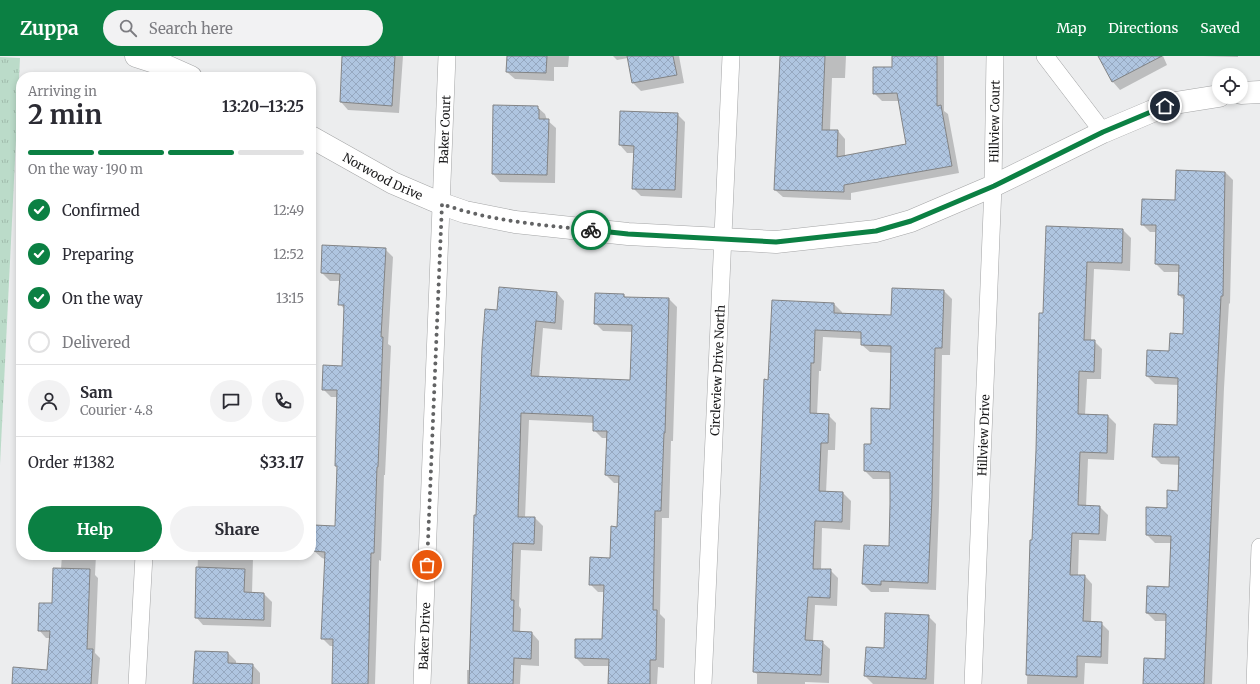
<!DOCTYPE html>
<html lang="en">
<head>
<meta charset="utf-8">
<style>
  :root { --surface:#fff; --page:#f2f2f3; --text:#2b2b33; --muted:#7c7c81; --line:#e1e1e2; --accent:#0b8043 }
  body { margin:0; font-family:Merriweather,serif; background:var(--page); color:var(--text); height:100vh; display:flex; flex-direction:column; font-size:15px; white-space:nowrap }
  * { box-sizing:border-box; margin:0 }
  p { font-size:13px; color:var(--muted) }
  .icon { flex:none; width:22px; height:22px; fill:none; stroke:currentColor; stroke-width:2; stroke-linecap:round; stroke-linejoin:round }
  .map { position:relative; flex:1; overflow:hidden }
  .panel { position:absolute; left:16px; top:16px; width:300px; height:488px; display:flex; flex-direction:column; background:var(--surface); border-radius:16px; box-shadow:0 2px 6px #0003 }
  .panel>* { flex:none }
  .fabs { position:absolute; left:1212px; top:12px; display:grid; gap:8px }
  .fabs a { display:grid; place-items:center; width:36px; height:36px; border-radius:50%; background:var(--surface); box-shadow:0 2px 6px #0003; font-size:20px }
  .pin { position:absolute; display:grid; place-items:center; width:34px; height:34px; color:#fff; margin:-17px; border:2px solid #fff; border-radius:50%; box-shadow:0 1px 4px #0007 }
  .courier { position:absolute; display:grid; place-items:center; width:40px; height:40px; margin:-20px; border:3px solid #0b8043; border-radius:50%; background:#fff; color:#222; box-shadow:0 1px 5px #0007 }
  .head em { font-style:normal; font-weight:700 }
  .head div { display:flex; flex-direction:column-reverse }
  .head { display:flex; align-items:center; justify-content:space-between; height:68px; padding:0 12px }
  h1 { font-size:26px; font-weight:700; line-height:30px }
  .bar { display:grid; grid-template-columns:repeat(4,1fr); gap:6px 4px; align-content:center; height:48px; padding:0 12px }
  .bar i { height:5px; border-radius:3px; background:var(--line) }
  .bar .selected { background:var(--accent) }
  .bar p { grid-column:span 4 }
  .line { display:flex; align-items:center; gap:10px; padding:0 12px; border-top:1px solid var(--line) }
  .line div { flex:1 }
  .round { display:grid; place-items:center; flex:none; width:42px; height:42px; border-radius:21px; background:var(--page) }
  ol { padding:0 12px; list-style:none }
  li { display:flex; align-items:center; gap:12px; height:44px }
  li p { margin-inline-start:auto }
  li .icon { padding:4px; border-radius:50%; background:var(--accent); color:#fff; stroke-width:4 }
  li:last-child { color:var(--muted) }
  li i { width:22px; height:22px; border:2px solid var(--line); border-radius:50% }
  .cta { display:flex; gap:8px; margin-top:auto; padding:8px 12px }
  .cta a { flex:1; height:46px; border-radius:24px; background:var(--accent); color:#fff; font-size:16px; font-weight:700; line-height:46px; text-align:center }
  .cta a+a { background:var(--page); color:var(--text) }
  header { display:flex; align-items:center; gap:24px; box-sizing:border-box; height:56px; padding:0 20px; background:var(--accent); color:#fff }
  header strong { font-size:19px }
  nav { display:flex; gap:22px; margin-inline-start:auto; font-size:14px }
  .search { width:280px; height:36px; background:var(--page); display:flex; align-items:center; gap:10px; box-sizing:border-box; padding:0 14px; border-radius:22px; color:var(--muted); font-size:15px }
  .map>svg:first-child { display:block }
</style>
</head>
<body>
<header>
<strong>Zuppa</strong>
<div class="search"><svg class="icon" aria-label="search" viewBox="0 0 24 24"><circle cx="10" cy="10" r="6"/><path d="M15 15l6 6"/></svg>Search here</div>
<nav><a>Map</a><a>Directions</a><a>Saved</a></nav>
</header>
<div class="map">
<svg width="1260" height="628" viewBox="0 0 1260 628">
  <defs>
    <pattern id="grass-tufts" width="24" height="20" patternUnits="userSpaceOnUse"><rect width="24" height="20" fill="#bbdbc9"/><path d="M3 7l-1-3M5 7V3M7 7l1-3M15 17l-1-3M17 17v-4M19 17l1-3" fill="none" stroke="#a0bbac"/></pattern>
    <pattern id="building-cross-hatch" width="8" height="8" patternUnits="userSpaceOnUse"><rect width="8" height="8" fill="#afc5e0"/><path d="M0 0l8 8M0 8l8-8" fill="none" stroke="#96a8c0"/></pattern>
  </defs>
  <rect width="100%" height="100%" fill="#ecedee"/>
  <!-- grass -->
  <path fill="url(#grass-tufts)" d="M0,1L20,2L0,409Z"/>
  <!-- shadow -->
  <path fill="#0003" d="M343,0H403L399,57L348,54L341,46Z
    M508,0H569L568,11H554V25L515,23L507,16Z
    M613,0H679L684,27L641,35L633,27L628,2L617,4Z
    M781,0H846L845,22H832L830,75H838L845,83V101L908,89L900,45H882L874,37L893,12V0H944V55L948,58L959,117L851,137V144L783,141L775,134Z
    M1099,0H1163L1167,9L1120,34L1113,26Z
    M1203,0H1238V1Z
    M537,51L545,58L547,64L556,72L555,127L500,126L493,118Z
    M677,58L685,66L682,142L641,140L633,132L635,97H627L620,89Z
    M1225,116L1233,124L1230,248L1229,247L1224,332L1212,628H1144L1166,604L1167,565H1155L1147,557L1170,532L1171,487H1155L1147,479V452L1168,453L1179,436L1180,409L1161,408L1153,400L1178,370L1179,329L1155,328L1147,320L1184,279L1185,245L1179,239V216H1164L1156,208L1157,176H1150L1142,168L1176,145Z
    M1047,171L1123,174L1131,182L1130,215L1094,213L1091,285H1094L1102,293L1101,323H1087L1085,359L1108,360L1116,368L1114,404L1088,403L1086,451H1100L1108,459L1106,485L1079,484L1078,520H1085L1092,528L1091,567H1101L1109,575L1108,608L1085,607L1084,628H1027L1031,485H1033Z
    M385,193L393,201L388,288L391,290L385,419H384L381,505L379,504L375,628H333L334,590H330L322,582L325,503L322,502L314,495L336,471L338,412L336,409L338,341H331L323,333L343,311L345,254L340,248L341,225H330L322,217Z
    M944,235L952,243L950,299H942L939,449L936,534L889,532V536H871L863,528L890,491L891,423H873L865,415L872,389L891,354L892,297L870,296L862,289V283L823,281L821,315H819L817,359H828L836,367L835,394H828L826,437H843L851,445L850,474L822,472L821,514H830L838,522L837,550L815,549L813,585L822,586L830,593L829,627L805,626V628H757V618L754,616L773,245L834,248L842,256V259L892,260Z
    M557,237L564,245L562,274L543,272L539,322L631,325L633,276L603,275L595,267L624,239L626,242L669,243L677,251L673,385H671L669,462H662L660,558L665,563L664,612L658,611L657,628H609L610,610H584L576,602L603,584L605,536H598L590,528L611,503L618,472L620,427H614L606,419L607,382H602L594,374V367L529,364L525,462H535L543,470L542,495L521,494L519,550L521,553L520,577H532L539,585V610L521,609L520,628H467V614H471L477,460L498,255Z
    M62,499H96L95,519L98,522L95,597L100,602L98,628H13L48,615L50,582H46L39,574L53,548L61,513Z
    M198,499H275V503L253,502L252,537L264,538L272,546L271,571L203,569L196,561Z
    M928,560L936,568L934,628H873L865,620L885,593Z
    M228,597L236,605V609H253L260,617V628H194Z"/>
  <!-- building -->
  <path fill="url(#building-cross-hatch)" stroke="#838485" d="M342,0H395L392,50L340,46Z
    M507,0H547L546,17L506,16Z
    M627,0H673L677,19L632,27Z
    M780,0H825L822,74H838L837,101L906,88L897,37L873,38V11H892V0H937V50L941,49L952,110L844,129V136L774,134Z
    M1098,0H1162L1112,26Z
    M493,49L538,50V53H539V63H549L547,119L492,118Z
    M620,55L678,57L675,134L632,133L634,90L619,89Z
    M1176,114L1225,116L1223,240H1221L1217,323L1204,628H1143L1144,602L1165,603L1166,558L1146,557L1147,530L1169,531L1171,480L1146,479V451L1167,452V434L1178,435L1179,401H1152L1154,368L1177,369L1178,322L1146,320L1147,294L1169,295L1170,277L1183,278L1184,239H1178L1179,209L1155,208L1156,169H1141L1142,143L1175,144Z
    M1046,170L1123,173L1122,207L1087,206L1084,284H1095L1094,316L1079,315L1078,358L1108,359L1107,397L1080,396L1078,449L1100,450L1099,478L1072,477L1070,519H1085L1083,565L1102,566L1101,601L1077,600V621L1026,619L1030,484H1032L1036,394L1039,257H1043Z
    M322,189L386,192L381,281H383L378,411H377L374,497H371L368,628H332L333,583H321L325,496L313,495L314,469L335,470L337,410H335L337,334H322L323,309L342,310L344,249H338L340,218L321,217Z
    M499,231L557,236L555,267L536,265L531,320L630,324L632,269L594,268L595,237L624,238V241L669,242L665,377H664L661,455H655L653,554H657L656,604H650V628H608L609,603L575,602V583H602L604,529H589L590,501L610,502L611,470L617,471L619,420L605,419L607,375H593V360L521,357L518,461H535L534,488L513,487L511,544H514L513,575L532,576L531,603L514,602L513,628H469L474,459H476L482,293L485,253L497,254Z
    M892,232L944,234L942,292H935L932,441L928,527L881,525V529L862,528L864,489L889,490L890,448V416L864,415V388H871V352L890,353L891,290L861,289V276L815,274L814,307H811L810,357L829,358L828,387H821L819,435L843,436L842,466L815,465L813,513H831L830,542L808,541L805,584L823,585L821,619L753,616L764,323L768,324L772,244L834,247V257L891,259Z
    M196,511L245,513L244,536L264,537V564L195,562Z
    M53,512L90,513L87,593H93L91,628H12L13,611L47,614L50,575H38L39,547H52Z
    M885,557L929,559L926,623L864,620L866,591L884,592Z
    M195,595L228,596V607L253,608L252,628H193Z"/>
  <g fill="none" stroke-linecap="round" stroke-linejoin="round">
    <!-- minor casing -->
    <g stroke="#a4a5a6" stroke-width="18">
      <g id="minor">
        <path d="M1045,0L1103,76"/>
        <path d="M137,628L144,499"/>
        <path id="s1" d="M422,628L447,0"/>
        <path id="s2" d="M703,628L731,0"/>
        <path id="s3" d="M973,628L993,130L995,0"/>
        <path d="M1255,628L1260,491"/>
      </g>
    </g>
    <!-- secondary casing -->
    <g stroke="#a4a5a6" stroke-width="23">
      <g id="secondary">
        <path d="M136,0L164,9L191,21"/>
        <path d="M1241,37L1260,36"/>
        <path id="s4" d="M311,81L393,127L442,148L465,156L515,166L628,178L776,186L876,175L911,165L993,130L1103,76L1155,54L1175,47L1219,40"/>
      </g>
    </g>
    <!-- minor -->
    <use href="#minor" stroke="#fff" stroke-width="17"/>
    <!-- secondary -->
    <use href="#secondary" stroke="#fff" stroke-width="22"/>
  </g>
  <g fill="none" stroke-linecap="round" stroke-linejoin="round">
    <!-- done -->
    <path stroke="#626364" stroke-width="4" stroke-dasharray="0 7.2" d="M427,509L442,148C490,165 540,169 591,174"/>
    <!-- route -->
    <path stroke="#0b8043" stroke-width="5" d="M591,174L628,178L776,186L876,175L911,165L994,130L1103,76L1165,50"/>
  </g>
  <g text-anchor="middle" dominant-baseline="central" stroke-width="4" stroke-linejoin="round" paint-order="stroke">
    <!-- street labels -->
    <g font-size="12" fill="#181819" stroke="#ecedee">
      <text stroke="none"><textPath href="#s3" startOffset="563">Hillview Court</textPath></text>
      <text stroke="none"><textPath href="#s1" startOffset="555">Baker Court</textPath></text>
      <text stroke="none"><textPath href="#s4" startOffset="82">Norwood Drive</textPath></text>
      <text stroke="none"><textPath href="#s2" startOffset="314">Circleview Drive North</textPath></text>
      <text stroke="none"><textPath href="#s3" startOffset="249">Hillview Drive</textPath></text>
      <text stroke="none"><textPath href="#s1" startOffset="48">Baker Drive</textPath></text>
    </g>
  </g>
</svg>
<div class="fabs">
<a><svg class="icon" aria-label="locate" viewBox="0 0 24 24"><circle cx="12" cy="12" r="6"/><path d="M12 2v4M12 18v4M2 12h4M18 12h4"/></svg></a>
</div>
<div class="pin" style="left:427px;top:509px;background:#ea580c"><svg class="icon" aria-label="bag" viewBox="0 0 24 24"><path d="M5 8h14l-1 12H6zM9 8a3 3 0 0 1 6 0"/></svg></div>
<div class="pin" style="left:1165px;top:50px;background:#1f2937"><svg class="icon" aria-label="home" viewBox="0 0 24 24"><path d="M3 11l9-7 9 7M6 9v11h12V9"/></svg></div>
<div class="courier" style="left:591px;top:174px"><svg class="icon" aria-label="bike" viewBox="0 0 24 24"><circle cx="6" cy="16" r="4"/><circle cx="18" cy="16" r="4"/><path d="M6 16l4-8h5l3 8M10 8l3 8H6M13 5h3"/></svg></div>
<section class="panel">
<div class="head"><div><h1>2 min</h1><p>Arriving in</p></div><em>13:20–13:25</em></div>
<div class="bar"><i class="selected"></i><i class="selected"></i><i class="selected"></i><i></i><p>On the way · 190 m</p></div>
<ol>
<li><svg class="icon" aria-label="check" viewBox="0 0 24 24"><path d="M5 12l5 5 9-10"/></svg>Confirmed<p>12:49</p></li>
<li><svg class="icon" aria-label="check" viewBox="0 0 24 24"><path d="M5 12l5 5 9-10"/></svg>Preparing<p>12:52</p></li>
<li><svg class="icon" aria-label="check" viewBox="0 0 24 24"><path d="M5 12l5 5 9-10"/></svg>On the way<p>13:15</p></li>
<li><i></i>Delivered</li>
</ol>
<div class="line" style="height:72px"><a class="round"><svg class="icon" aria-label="person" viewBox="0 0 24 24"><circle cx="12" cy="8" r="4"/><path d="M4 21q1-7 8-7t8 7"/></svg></a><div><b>Sam</b><p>Courier · 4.8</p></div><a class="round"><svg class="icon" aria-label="chat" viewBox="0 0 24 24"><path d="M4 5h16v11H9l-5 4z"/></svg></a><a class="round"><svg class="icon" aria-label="phone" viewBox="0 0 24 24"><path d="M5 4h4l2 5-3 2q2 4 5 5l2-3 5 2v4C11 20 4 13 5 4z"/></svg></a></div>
<div class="line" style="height:52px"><div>Order #1382</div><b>$33.17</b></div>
<div class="cta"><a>Help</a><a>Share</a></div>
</section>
</div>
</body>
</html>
